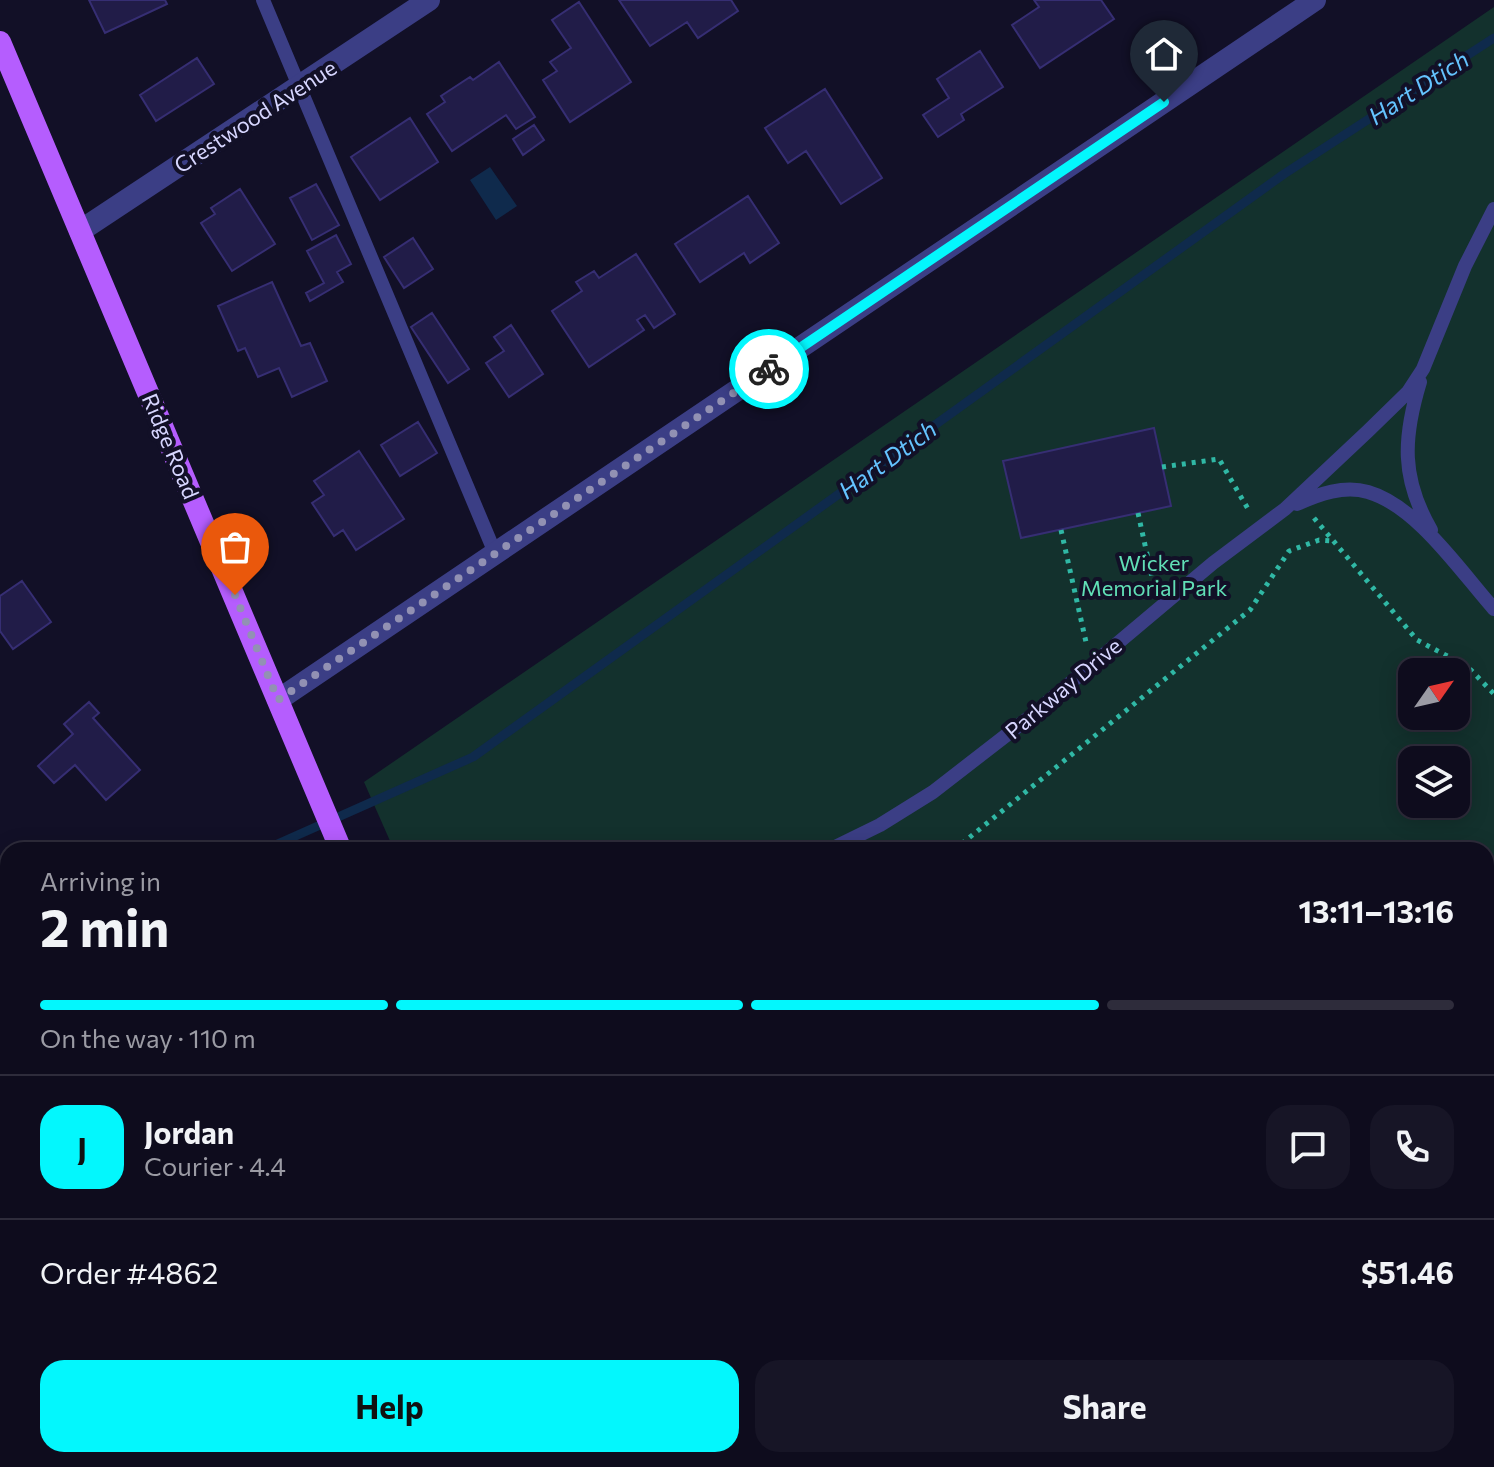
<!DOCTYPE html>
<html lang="en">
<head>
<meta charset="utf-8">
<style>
  :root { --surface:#0e0c1d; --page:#171526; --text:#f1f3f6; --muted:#9b9ba4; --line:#2e2c3b; --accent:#03f7fd }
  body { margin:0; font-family:Commissioner,sans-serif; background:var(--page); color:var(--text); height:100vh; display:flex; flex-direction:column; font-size:30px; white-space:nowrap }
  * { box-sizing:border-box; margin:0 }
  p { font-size:26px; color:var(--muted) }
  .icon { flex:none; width:44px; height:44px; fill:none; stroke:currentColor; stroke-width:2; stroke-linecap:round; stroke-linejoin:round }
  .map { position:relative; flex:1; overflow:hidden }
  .details { position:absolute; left:0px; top:842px; width:1494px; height:626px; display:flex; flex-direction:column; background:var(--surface); border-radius:24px 24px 0 0; box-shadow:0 4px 20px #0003,0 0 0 2px var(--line) }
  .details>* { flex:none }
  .needle { width:52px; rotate:56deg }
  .fabs { position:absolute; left:1398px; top:658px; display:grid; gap:16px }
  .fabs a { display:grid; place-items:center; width:72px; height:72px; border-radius:16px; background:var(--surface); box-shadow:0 4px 20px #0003,0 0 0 2px var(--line); font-size:40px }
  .pin { position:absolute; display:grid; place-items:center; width:68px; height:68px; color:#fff; margin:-82px -34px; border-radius:50% 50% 50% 0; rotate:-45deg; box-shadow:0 0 8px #0007 }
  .pin .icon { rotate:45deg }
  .courier { position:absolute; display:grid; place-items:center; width:80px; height:80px; margin:-40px; border:6px solid #03f7fd; border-radius:50%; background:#fff; color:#222; box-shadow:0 2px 10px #0007 }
  .summary em { font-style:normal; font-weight:700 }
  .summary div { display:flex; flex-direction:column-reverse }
  .summary { display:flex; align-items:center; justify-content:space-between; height:136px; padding:0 40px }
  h1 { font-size:52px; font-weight:700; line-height:60px }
  .bar { display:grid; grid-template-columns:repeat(4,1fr); gap:12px 8px; align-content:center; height:96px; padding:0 40px }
  .bar i { height:10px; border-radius:6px; background:var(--line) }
  .bar .selected { background:var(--accent) }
  .bar p { grid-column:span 4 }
  .line { display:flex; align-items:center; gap:20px; padding:0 40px; border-top:2px solid var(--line) }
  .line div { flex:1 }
  .round { display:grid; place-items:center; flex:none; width:84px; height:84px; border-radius:24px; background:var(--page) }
  .cta { display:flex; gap:16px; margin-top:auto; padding:16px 40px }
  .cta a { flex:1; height:92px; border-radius:24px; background:var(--accent); color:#111; font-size:32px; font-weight:700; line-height:92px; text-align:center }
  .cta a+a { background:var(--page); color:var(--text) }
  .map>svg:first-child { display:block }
</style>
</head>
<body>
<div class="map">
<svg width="1494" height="1467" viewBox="0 0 1494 1467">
  <rect width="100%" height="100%" fill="#121027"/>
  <!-- green -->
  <path fill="#13312d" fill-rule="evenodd" d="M1494,7V1467H665L662,1460H1486V850H394L364,782ZM1412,672H1456V716H1412ZM1412,760H1456V804H1412Z"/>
  <!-- water -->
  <path fill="#0f2a4c" d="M490,167L517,206L496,220L470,180Z
    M1486,1200L1494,1205V1366L1486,1379Z"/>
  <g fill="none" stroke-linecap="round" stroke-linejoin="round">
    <!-- stream -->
    <path stroke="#0f2a4c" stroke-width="9" d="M264,850L473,757L1284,174L1494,38
      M0,994L8,988"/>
  </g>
  <!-- building -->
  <path fill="#211c48" stroke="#362e73" stroke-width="2" d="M89,0H165L167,4L105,33Z
    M619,0H731L738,11L698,38L687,22L650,46Z
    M1034,0H1101L1114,19L1040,68L1012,25L1039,7Z
    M579,2L631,82L570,122L543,80L557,71L550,62L571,48L552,20Z
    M980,51L1003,87L961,114L964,120L938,137L923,115L949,98L937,79Z
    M197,58L214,84L156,121L140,95Z
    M499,62L535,117L516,129L506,115L452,151L427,114L445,102L441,96L470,77L473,80Z
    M825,89L882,178L841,204L806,151L788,163L765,128Z
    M410,118L438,162L380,200L351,157Z
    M534,125L544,140L523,155L513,139Z
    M316,184L339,225L312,240L290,198Z
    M240,189L275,244L232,271L201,223L215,214L211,208Z
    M748,196L779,243L750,263L744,253L700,282L675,244Z
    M336,235L351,264L337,272L343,282L310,301L306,293L324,283L307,251Z
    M413,238L433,269L404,288L384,257Z
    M636,254L675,314L654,328L645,315L637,320L644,330L589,367L552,311L582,291L576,282L594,271L599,278Z
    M272,282L301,346L310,343L327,381L292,397L279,368L258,377L245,348L238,351L218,306Z
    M432,313L469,369L448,383L411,327Z
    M511,325L543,374L509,397L486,363L504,351L494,337Z
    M418,422L437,453L400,476L381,445Z
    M1154,428L1171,506L1021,538L1003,461Z
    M359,451L404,519L356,550L343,530L334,536L312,503L324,495L314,481Z
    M22,581L51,622L13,649L0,631V596Z
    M89,702L99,713L93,718L140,770L106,800L75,765L54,783L38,766L73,734L64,724Z
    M364,1460H424L428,1467H368Z
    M1250,1460H1312L1303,1467H1255Z"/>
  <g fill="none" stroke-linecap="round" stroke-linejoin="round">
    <!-- path -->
    <path stroke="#30b8a5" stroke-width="5" stroke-dasharray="4 6" stroke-linecap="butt" d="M1162,467L1219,459L1248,509
      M1138,513L1154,586
      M1314,518L1417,640L1468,667L1494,694
      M1061,530L1086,642
      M954,850L1250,610L1289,551L1319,540L1333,541
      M1486,1018L1494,1009
      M729,1460L731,1467
      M1103,1460L1104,1467
      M1429,1467L1435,1460"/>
    <!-- service -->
    <path stroke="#3b3e85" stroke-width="14" d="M263,0L495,553
      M1420,382C1403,438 1401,478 1431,530
      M1297,504C1319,494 1344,485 1368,492C1417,506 1461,572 1494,609
      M829,850L880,825L933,792L1031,716L1213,563L1285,509L1368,431L1408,392L1423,369L1465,266L1494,209"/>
    <!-- minor -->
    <path stroke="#3b3e85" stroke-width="22" d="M80,231L429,0
      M278,700L1315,0
      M0,1357L8,1351"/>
    <!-- primary -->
    <path stroke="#b55dfe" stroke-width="22" d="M0,42L341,850
      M620,1460L623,1467"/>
  </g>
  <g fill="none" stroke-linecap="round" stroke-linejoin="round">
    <!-- done -->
    <path stroke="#9291b3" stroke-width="8" stroke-dasharray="0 14.4" d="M235,595L278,700L769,369"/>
    <!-- route -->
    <path stroke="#03f7fd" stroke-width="10" d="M769,369L1164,102"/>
  </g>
  <g text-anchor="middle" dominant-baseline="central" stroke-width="8" stroke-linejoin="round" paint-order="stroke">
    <!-- street labels -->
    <g font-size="22" fill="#d7d6ff" stroke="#121027">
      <text transform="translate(255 116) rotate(-33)">Crestwood Avenue</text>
      <text transform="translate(171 446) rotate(67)">Ridge Road</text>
      <text transform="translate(1063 688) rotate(-40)">Parkway Drive</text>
    </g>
    <!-- park labels -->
    <g font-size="22" fill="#61dfb6" stroke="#121027">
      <text x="1154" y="562">Wicker<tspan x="1154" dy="25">Memorial Park</tspan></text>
    </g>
    <!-- water labels -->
    <g font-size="24" font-style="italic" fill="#64c3fe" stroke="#121027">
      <text transform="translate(1418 87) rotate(-33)">Hart Dtich</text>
      <text transform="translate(887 459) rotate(-36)">Hart Dtich</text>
    </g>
  </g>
</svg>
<div class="fabs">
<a><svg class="needle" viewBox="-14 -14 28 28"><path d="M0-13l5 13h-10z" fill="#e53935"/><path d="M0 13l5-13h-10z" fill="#9b9ba4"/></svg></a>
<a><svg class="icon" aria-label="layers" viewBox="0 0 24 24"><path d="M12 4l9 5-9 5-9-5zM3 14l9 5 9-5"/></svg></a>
</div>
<div class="pin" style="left:235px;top:595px;background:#ea580c"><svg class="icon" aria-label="bag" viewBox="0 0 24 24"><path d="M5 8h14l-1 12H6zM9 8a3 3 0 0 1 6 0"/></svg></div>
<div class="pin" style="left:1164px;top:102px;background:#1f2937"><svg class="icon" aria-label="home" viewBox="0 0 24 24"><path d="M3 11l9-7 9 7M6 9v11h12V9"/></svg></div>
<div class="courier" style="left:769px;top:369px"><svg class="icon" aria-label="bike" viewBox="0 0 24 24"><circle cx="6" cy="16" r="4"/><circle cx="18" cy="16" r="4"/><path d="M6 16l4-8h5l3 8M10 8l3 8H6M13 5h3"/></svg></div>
<section class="details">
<div class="summary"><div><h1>2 min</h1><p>Arriving in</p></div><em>13:11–13:16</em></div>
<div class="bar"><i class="selected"></i><i class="selected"></i><i class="selected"></i><i></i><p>On the way · 110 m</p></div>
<div class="line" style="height:144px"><b class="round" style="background:var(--accent);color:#111">J</b><div><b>Jordan</b><p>Courier · 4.4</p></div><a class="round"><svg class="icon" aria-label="chat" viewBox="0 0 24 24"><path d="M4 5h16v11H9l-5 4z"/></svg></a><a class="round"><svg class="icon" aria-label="phone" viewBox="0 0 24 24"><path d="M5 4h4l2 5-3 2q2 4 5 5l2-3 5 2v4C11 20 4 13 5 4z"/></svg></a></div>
<div class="line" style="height:104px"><div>Order #4862</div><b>$51.46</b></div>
<div class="cta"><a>Help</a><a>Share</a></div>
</section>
</div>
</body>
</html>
